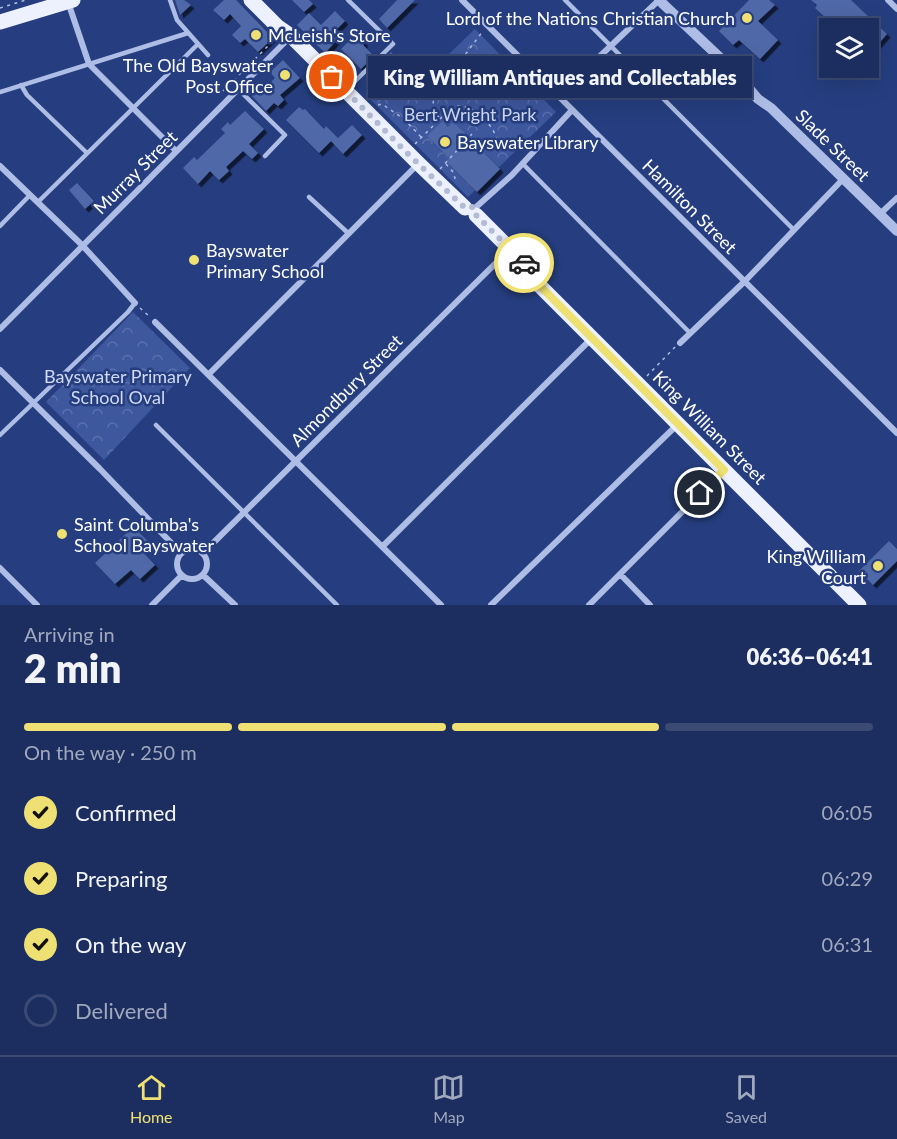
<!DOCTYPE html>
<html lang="en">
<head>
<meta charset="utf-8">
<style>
  :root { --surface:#1c2e5f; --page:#293a68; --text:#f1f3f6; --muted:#a0a8bd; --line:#3a4a74; --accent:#eee072 }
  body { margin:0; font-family:Lato,sans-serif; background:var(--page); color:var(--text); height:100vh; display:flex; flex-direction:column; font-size:22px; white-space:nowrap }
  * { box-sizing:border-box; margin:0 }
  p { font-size:20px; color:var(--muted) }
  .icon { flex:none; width:33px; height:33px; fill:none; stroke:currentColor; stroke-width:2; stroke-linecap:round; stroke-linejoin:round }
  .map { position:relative; height:605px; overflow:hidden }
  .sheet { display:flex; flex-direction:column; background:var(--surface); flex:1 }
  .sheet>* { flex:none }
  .tools { position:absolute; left:819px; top:18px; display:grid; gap:12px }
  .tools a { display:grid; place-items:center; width:60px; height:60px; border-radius:0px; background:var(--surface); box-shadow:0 6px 24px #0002,0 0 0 2px var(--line); font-size:30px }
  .pin { position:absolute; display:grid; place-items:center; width:51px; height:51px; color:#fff; margin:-26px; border:3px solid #fff; border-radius:50%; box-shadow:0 2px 6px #0007 }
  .courier { position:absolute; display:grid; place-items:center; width:60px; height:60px; margin:-30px; border:4px solid #eee072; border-radius:50%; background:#fff; color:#222; box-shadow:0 2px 8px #0007 }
  .bubble { position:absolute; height:42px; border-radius:0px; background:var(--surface); box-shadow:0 6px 24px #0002,0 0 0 2px var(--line); font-size:20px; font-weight:800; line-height:42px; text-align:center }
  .head em { font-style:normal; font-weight:800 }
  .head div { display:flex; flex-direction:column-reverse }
  .head { display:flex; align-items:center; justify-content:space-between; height:102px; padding:0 24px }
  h1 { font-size:39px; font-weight:800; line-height:45px }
  .bar { display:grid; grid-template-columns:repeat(4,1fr); gap:9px 6px; align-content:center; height:72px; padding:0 24px }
  .bar i { height:8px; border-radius:4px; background:var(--line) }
  .bar .selected { background:var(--accent) }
  .bar p { grid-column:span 4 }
  ol { padding:0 24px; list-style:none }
  li { display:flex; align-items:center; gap:18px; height:66px }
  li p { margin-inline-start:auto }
  li .icon { padding:6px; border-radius:50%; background:var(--accent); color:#111; stroke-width:4 }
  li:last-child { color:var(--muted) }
  li i { width:33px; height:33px; border:3px solid var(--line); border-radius:50% }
  .tab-bar { display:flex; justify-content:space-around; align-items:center; height:84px; border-top:2px solid var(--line); background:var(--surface); font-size:16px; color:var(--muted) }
  .tab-bar a { display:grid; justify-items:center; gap:3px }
  .tab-bar .selected { color:var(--accent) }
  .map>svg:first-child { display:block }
</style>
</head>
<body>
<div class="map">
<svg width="897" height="605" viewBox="0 0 897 605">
  <defs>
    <pattern id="forest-crowns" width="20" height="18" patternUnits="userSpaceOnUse" patternTransform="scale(1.5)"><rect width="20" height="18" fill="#3e589e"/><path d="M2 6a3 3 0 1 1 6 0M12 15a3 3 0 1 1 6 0" fill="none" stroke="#5b71ad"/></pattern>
    <filter id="shadow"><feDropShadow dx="3.5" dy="3.5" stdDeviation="0" flood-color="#0009"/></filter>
  </defs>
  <rect width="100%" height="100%" fill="#263e7f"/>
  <!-- forest -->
  <path fill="url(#forest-crowns)" d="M475,29L556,112L468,197L371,100L412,61L427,75Z
    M133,312L190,368L104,460L46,402Z"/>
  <!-- building -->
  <path fill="#4f67a7" filter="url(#shadow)" d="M175,0H184L191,5L180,15Z
    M224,0H236L273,38L258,52L245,39L240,43L232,35L241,26L230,14L224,20L213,10Z
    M292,0H309L313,4L304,12Z
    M397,0H415L387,28L379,19Z
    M749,0H769L775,5L758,21L778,40L760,59L739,40L733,45L719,31Z
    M811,0H851L887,34L875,48L868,42V28H844L834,19L831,23L815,8L817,5Z
    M335,11L345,21L332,34L337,40L325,53L297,25L309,13L321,25Z
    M352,38L356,41L359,38L365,43L363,45L374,56L361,69L341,49Z
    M391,52L400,62L384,77L375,68Z
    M283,60L300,78L280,95L284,100L278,106L274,103L266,111L252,96L257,90L260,93L275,78L270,72Z
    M299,107L303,110L305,109L324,129L326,126L338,138L352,125L362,135L343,154L331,141L319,153L286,120Z
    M245,111L264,129L249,144L258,153L252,159L243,151L226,167L229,171L219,180L210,171L198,184L183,168L194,157L197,160L225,133L221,129L228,122L230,125Z
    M443,121L448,127L453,122L466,134L463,136L468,142L479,152L481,150L500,169L477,192L446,161L449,158L427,136Z
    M77,183L94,201L85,209L69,190Z
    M133,527L148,541L140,549L155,565L140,579L131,570L115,584L95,563Z
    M889,541L897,549V561L873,585L859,571Z"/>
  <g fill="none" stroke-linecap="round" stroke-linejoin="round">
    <!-- path -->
    <path stroke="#adbde5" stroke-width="1.5" stroke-dasharray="3 4.5" stroke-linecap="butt" d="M0,8L26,0
      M443,84L454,81L467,87L493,93
      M223,91L275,39
      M378,105L382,104L404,119L421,137
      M449,111L459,121
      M440,119C445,114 449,108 455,106C472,103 496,126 497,142L489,151
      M415,144L440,119C434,111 432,106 434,96L483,31
      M446,164L453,172L455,178L454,180
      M440,169L472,134
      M140,308L150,317
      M647,376L675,347"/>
    <!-- service -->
    <path stroke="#adbde5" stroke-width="4.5" d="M170,0L177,20L208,55
      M348,0L393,44L348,88
      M565,0L794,230
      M21,85L27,95L87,153
      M238,89L285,135L265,156
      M0,92L188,33
      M523,164L690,333
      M309,197L348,233
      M38,202L198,44
      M0,226L30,195
      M156,425L337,605
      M0,435L128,312L135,303"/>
    <!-- minor -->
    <path stroke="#adbde5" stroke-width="6" d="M462,0L897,433
      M888,0L897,9
      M68,2L89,64L176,151
      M558,96L659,0
      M0,166L82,245L135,303
      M475,208L512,175L572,110
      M880,214L897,198
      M155,322L441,605
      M0,329L291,36
      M680,343L745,281L844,178
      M0,370L100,469L181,553
      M209,374L418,164
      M383,546L591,339
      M177 564a15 15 0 1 1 30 0a15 15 0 1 1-30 0Z
      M203,553L509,250
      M0,568L37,605
      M620,574L650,605
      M203,575L235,605
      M152,605L182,575
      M491,605L678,424
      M589,605L724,470"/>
    <!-- tertiary -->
    <path stroke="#adbde5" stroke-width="10" d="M659,0L734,71L758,99L771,108L897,231"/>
    <!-- primary -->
    <path stroke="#edf1fd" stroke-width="15" d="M251,0L278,27L291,36L418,163L465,208
      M0,22L73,0
      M476,215L529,268L532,278L859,605"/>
  </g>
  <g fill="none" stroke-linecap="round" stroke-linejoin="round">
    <!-- done -->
    <path stroke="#b3bbd2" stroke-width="6" stroke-dasharray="0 10.8" d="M332,77L407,153L465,208L469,206L475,208L476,215L524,263"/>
    <!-- route -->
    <path stroke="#eee072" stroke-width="8" d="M524,263L529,268L532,278L724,470L700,493"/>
  </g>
  <!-- markers -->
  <g fill="#eee072" stroke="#263e7f" stroke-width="2">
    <circle cx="747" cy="18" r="6"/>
    <circle cx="256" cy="35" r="6"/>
    <circle cx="285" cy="75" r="6"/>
    <circle cx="445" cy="142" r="6"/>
    <circle cx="194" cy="260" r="6"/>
    <circle cx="62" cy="534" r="6"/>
    <circle cx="878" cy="566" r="6"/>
  </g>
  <g text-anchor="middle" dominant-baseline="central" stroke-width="5" stroke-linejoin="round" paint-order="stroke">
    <!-- poi labels -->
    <g font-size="18" fill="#fff" stroke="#263e7f" text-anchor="start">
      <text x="735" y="18" text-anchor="end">Lord of the Nations Christian Church</text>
      <text x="268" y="35">McLeish's Store</text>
      <text x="273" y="65" text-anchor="end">The Old Bayswater<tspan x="273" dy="21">Post Office</tspan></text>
      <text x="457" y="142">Bayswater Library</text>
      <text x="206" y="250">Bayswater<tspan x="206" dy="21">Primary School</tspan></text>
      <text x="74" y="524">Saint Columba's<tspan x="74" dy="21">School Bayswater</tspan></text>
      <text x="866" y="556" text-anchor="end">King William<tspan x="866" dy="21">Court</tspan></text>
    </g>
    <!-- park labels -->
    <g font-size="18" fill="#d0daf5" stroke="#263e7f">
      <text x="470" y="114">Bert Wright Park</text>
      <text x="118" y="376">Bayswater Primary<tspan x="118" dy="21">School Oval</tspan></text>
    </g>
    <!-- street labels -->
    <g font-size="18" fill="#fff" stroke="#263e7f">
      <text transform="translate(833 145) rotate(44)">Slade Street</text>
      <text transform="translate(135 172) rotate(-45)">Murray Street</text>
      <text transform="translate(690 206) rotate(45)">Hamilton Street</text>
      <text transform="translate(346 390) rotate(-45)">Almondbury Street</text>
      <text transform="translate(710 427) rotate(45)">King William Street</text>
    </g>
  </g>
</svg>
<div class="tools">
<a><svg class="icon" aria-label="layers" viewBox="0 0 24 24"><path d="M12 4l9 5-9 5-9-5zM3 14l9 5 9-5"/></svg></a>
</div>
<div class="pin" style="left:332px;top:77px;background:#ea580c"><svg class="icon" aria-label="bag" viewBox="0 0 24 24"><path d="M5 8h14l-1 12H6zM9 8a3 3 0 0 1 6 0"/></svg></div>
<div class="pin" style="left:700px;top:493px;background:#1f2937"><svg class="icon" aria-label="home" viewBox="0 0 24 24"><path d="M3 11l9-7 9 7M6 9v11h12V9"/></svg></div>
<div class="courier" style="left:524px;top:263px"><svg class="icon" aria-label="car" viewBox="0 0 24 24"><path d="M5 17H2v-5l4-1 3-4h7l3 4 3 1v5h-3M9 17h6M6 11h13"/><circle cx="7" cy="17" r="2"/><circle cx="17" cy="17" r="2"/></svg></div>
<div class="bubble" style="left:368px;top:56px;width:384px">King William Antiques and Collectables</div>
</div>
<section class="sheet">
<div class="head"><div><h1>2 min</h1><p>Arriving in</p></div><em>06:36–06:41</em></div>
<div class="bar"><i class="selected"></i><i class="selected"></i><i class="selected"></i><i></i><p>On the way · 250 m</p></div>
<ol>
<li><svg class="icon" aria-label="check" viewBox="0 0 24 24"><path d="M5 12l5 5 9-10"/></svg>Confirmed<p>06:05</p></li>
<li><svg class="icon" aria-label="check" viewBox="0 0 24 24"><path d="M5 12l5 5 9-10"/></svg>Preparing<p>06:29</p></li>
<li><svg class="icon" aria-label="check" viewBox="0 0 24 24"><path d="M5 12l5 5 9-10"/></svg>On the way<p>06:31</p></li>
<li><i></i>Delivered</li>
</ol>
</section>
<nav class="tab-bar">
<a class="selected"><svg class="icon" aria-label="home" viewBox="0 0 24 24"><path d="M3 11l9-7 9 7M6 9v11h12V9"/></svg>Home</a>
<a><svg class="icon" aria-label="map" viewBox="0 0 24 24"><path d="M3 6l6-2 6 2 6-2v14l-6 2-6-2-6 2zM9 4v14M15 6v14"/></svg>Map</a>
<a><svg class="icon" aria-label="saved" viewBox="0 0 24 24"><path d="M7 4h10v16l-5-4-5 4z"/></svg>Saved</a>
</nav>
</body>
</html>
